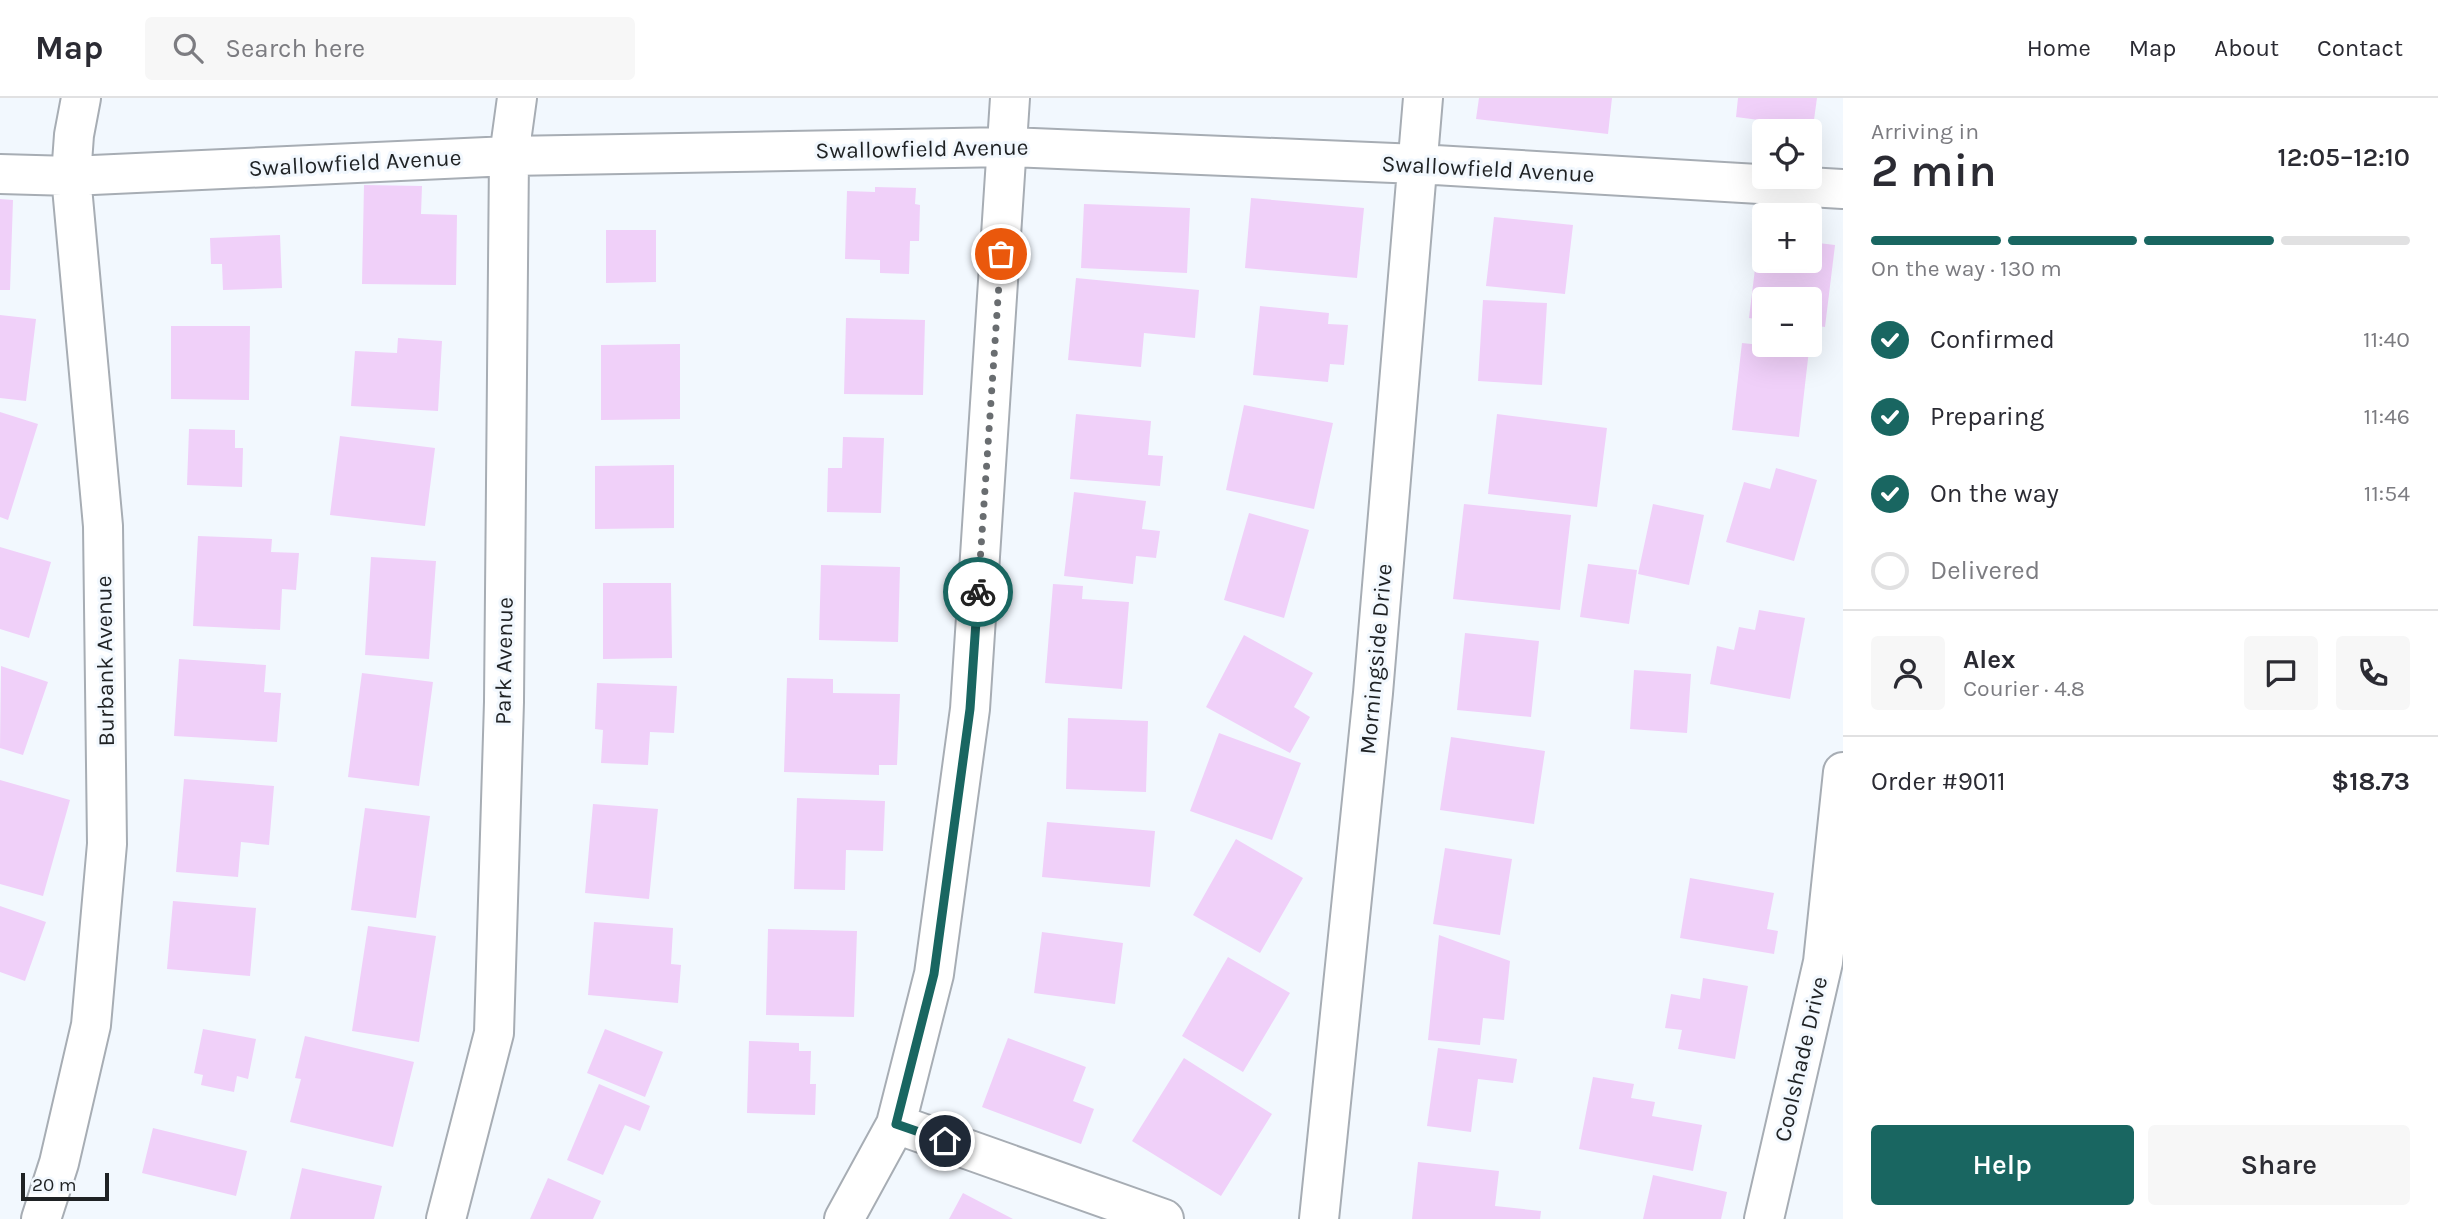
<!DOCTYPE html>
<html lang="en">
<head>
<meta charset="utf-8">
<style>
  :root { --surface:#fff; --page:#f7f7f7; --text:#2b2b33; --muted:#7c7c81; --line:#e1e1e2; --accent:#196661 }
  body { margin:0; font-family:Karla,sans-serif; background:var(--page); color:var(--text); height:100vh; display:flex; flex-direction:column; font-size:26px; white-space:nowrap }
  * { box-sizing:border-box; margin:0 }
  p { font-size:23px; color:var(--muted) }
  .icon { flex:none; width:38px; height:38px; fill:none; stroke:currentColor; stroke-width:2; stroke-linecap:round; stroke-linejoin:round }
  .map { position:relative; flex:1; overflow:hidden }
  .drawer { display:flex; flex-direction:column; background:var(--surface); width:595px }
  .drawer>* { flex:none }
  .controls { position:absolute; left:1752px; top:21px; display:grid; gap:14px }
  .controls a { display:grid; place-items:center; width:70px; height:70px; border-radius:7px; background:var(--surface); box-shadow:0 7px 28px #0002; font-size:35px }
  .scale { position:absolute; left:21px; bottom:18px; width:88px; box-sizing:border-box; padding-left:7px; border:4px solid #1f2224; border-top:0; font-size:19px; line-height:24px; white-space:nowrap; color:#1f2224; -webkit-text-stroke:5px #f2f8fe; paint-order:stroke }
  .pin { position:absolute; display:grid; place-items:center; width:60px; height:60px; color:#fff; margin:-30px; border:4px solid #fff; border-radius:50%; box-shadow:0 2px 7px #0007 }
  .courier { position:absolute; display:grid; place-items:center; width:70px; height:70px; margin:-35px; border:5px solid #196661; border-radius:50%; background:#fff; color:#222; box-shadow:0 2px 9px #0007 }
  .head em { font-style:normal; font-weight:600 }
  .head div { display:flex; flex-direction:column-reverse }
  .head { display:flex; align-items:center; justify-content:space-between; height:119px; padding:0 28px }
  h1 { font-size:46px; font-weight:600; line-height:52px }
  .bar { display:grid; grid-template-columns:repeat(4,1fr); gap:10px 7px; align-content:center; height:84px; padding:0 28px }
  .bar i { height:9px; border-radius:5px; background:var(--line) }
  .bar .selected { background:var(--accent) }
  .bar p { grid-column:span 4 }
  .line { display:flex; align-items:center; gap:18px; padding:0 28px; border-top:2px solid var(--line) }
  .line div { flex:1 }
  .round { display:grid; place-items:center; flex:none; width:74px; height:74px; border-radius:7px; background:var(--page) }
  ol { padding:0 28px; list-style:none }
  li { display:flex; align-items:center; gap:21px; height:77px }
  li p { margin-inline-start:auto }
  li .icon { padding:7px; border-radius:50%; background:var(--accent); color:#fff; stroke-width:4 }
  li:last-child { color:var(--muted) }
  li i { width:38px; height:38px; border:4px solid var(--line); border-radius:50% }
  .cta { display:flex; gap:14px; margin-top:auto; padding:14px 28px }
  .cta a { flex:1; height:80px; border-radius:7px; background:var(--accent); color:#fff; font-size:28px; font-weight:600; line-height:80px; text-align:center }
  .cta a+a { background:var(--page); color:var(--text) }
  header { display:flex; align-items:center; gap:42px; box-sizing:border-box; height:98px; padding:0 35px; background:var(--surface); border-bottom:2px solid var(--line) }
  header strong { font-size:33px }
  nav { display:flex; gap:38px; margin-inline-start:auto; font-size:24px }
  .search { width:490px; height:63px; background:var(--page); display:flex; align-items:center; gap:18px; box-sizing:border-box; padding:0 24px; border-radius:7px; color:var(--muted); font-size:26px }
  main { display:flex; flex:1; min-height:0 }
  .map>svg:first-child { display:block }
</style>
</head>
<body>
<header>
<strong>Map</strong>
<div class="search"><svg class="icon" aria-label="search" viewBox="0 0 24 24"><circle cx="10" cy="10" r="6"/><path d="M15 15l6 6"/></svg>Search here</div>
<nav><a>Home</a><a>Map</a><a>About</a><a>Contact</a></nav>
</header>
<main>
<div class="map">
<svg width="1843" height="1121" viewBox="0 0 1843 1121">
  <rect width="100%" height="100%" fill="#f2f8fe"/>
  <!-- building -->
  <path fill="#f0d0f9" d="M1479,0H1612L1608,36L1476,21Z
    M1738,0H1817L1813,29L1736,19Z
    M364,87L422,88L421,116L457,117L456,187L362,186Z
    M875,89L916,90L915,106L920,107L919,143H910L909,176L880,175V162L845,161L847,93L875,94Z
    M1251,100L1364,110L1357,180L1245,170Z
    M0,101L13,102L10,192H0Z
    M1084,106L1190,110L1187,175L1081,170Z
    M1494,119L1573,127L1565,196L1486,188Z
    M606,132H656V184L606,185Z
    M280,137L282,190L223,192L222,166H211L210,140Z
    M1759,138L1764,139V163H1810V144L1835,147L1825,229L1810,227V201H1764V222L1749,220Z
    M1076,180L1199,192L1195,240L1144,235L1141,269L1068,262Z
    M1483,202L1547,205L1542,287L1478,283Z
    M1260,208L1329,215L1328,226L1348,227L1344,267L1330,266L1328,284L1253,277Z
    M0,217L36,221L26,303L0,300Z
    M846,220L925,222L923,297L844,296Z
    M171,228H250L249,302L171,301Z
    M398,240L442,243L438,313L351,308L355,253L397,255Z
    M1742,245L1809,252L1799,339L1732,332Z
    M680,246V321L601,322V247Z
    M1244,307L1333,325L1314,411L1226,392Z
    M0,314L38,326L8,422L0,419Z
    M1076,316L1151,323L1148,357L1163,358L1160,388L1070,381Z
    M1497,316L1607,330L1597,409L1488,396Z
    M189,331L235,332V350H243L242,389L187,387Z
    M340,338L435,350L425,428L330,417Z
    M843,339L884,340L881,415L827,414L828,370H842Z
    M674,367V430L595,431V368Z
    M1776,370L1817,382L1794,463L1726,444L1744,384L1770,391Z
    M1074,394L1146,403L1142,431L1160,433L1156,460L1136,458L1133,486L1064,478Z
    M1464,406L1571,417L1560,512L1453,501Z
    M1653,406L1704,417L1689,487L1638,476Z
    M1249,415L1309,432L1284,520L1224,502Z
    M198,438L272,441L271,454L299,455L296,492L282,491L280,532L193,528Z
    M0,449L51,464L29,540L0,531Z
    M371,459L436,463L429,561L365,557Z
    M1588,466L1637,472L1629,526L1580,519Z
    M821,467L900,469L898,544L819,542Z
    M603,485H671L672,560L603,561Z
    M1053,486L1083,488L1082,501L1129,504L1122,591L1045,585Z
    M1759,512L1805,520L1790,601L1710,586L1717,548L1734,552L1739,529L1755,532Z
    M1465,535L1539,543L1531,619L1457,612Z
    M1244,537L1313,575L1294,609L1310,619L1290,655L1206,609Z
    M179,561L266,567L264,594L281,595L277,644L174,638Z
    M1,568L48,584L23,657L0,650Z
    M1634,572L1691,576L1687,635L1630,631Z
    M362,575L433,584L419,688L348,679Z
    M787,580L833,581V595L900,596L897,667H879V677L784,674Z
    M597,585L677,588L674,635L650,634L648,667L601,665L603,632L595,631Z
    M1068,620L1148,623L1146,694L1066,691Z
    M1219,635L1301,665L1272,742L1190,713Z
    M1451,639L1545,653L1534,726L1440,712Z
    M184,681L274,688L269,747L241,744L238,779L176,774Z
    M0,682L70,702L43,798L0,786Z
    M797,700L885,703L883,753L846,752L845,792L794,791Z
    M593,706L658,711L649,801L585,795Z
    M365,710L430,718L416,820L351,812Z
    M1047,724L1155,733L1150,789L1042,779Z
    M1236,741L1303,780L1260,855L1193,817Z
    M1445,750L1512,761L1500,837L1433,826Z
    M1690,780L1774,795L1767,831L1778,833L1774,856L1680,840Z
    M173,803L256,810L250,878L167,871Z
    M0,808L46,824L25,883L0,874Z
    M594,824L673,830L671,866L681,867L678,905L588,897Z
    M368,828L436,838L419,944L352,933Z
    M768,831L857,833L854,919L766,917Z
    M1042,834L1123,845L1115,906L1034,895Z
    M1439,837L1510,863L1504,922L1483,920L1480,947L1428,942Z
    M1228,859L1290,895L1243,974L1182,938Z
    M1703,880L1748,888L1735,961L1678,951L1682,932L1665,930L1671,896L1700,901Z
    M203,931L256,941L248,981L237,978L234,994L201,987L203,977L194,975Z
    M605,931L663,954L645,999L587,975Z
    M305,938L414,964L393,1049L290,1024L301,981L295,980Z
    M1008,940L1086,969L1073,1003L1094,1011L1081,1046L982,1009Z
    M749,943L799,945V953H811L810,986H816L815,1017L747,1015Z
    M1438,950L1517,961L1513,985L1478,981L1471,1034L1427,1028Z
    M1184,960L1272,1016L1221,1098L1132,1043Z
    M1593,979L1634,986L1631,1000L1655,1004L1652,1018L1702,1027L1693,1073L1579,1051Z
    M599,986L650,1008L640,1033L625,1027L603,1077L567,1062Z
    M153,1030L247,1053L236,1098L142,1075Z
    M1418,1064L1499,1073L1495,1108L1541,1113L1540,1121H1412Z
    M302,1070L382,1088L374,1121H290Z
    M1653,1077L1727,1094L1721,1121H1643Z
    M548,1080L601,1103L593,1121H530Z
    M963,1095L1013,1121H949Z"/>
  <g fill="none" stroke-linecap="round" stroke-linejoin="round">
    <!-- minor casing -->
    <g stroke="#a7adb4" stroke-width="42">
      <path id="minor" d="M0,76L71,78L509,58L1008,49L1418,66L1843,91
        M896,1026L1164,1121
        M41,1121L59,1065L91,927L107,746L103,428L71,78L74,37L81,0
        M446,1121L494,935L504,604L509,58L517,0
        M844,1121L896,1026L934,876L970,611L1010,0
        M1319,1121L1373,595L1423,0
        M1764,1121L1823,864L1843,674"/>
    </g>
    <!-- minor -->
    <use href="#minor" stroke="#fff" stroke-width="38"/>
  </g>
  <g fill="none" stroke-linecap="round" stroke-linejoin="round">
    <!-- done -->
    <path stroke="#696d70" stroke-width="7" stroke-dasharray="0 12.6" d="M978,494L1001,156"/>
    <!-- route -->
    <path stroke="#196661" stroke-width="9" d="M945,1043L896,1026L934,876L970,611L978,494"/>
  </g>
  <g text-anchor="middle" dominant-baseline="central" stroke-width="6" stroke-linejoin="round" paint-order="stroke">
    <!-- street labels -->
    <g font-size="23" fill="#1f2224" stroke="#f2f8fe">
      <text transform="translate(922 51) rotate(-1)">Swallowfield Avenue</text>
      <text transform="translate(355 65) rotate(-3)">Swallowfield Avenue</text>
      <text transform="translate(1488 71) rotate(3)">Swallowfield Avenue</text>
      <text transform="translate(1376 561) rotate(-85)">Morningside Drive</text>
      <text transform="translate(105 563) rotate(-91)">Burbank Avenue</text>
      <text transform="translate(504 563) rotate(-89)">Park Avenue</text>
      <text transform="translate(1801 961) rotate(-77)">Coolshade Drive</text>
    </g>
  </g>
</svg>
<div class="controls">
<a><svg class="icon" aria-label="locate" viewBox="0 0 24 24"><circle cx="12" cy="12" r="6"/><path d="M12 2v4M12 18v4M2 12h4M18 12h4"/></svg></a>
<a>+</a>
<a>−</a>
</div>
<div class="scale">20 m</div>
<div class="pin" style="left:1001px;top:156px;background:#ea580c"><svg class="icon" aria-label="bag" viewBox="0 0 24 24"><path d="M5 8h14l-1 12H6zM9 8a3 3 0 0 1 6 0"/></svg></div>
<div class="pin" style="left:945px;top:1043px;background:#1f2937"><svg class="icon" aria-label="home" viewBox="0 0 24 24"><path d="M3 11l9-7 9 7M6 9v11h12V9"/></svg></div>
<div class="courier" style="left:978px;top:494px"><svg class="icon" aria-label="bike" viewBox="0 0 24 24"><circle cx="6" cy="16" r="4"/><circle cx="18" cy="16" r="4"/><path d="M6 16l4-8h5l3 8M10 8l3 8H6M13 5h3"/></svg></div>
</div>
<section class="drawer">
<div class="head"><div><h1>2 min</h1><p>Arriving in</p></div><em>12:05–12:10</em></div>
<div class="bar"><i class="selected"></i><i class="selected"></i><i class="selected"></i><i></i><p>On the way · 130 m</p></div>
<ol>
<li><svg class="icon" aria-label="check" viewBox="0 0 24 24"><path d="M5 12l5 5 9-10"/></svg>Confirmed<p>11:40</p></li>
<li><svg class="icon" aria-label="check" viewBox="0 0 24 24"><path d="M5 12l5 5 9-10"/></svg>Preparing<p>11:46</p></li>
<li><svg class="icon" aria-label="check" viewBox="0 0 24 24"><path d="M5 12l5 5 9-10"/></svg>On the way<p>11:54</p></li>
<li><i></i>Delivered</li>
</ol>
<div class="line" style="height:126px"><a class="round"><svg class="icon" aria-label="person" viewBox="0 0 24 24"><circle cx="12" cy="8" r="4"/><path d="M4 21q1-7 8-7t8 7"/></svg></a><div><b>Alex</b><p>Courier · 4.8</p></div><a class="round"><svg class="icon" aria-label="chat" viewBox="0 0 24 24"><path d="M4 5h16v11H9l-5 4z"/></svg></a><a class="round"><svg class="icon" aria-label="phone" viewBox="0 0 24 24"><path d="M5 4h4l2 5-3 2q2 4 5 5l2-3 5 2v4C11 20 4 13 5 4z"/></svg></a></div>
<div class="line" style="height:91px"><div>Order #9011</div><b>$18.73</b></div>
<div class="cta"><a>Help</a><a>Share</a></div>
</section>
</main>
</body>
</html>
